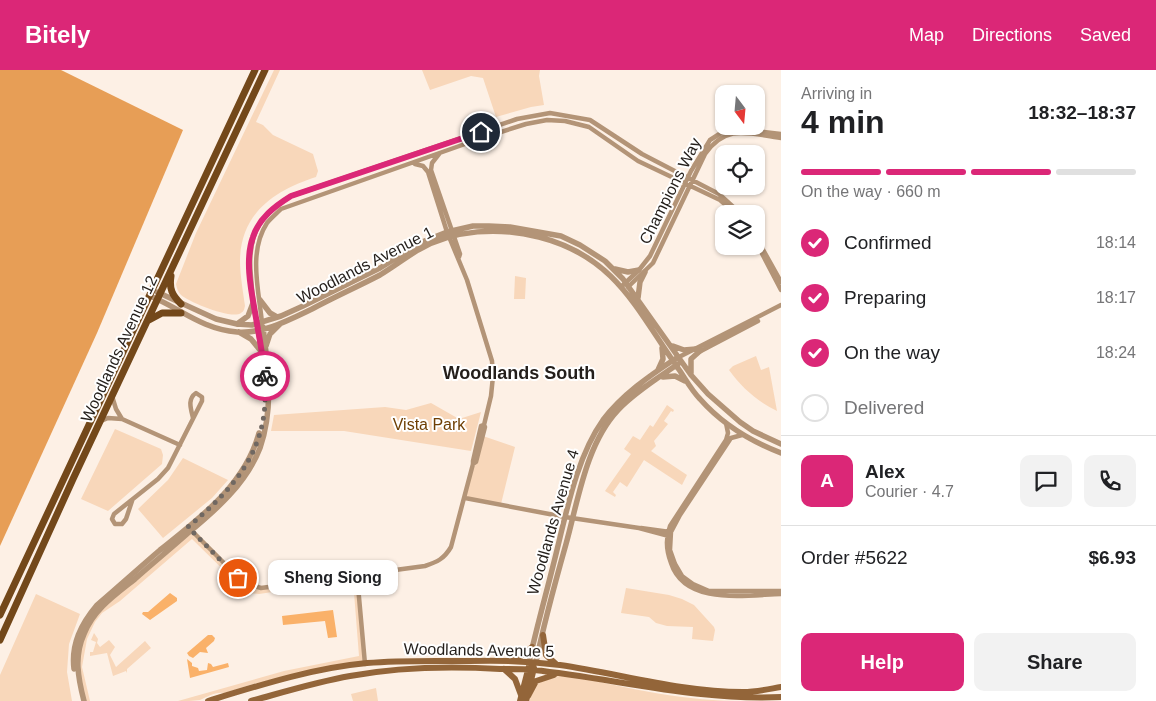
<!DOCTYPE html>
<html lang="en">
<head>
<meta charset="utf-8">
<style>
  :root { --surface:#fff; --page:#f2f2f2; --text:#202124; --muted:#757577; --line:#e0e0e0; --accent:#db2777 }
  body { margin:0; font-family:Helvetica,sans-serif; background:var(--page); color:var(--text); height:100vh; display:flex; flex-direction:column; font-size:19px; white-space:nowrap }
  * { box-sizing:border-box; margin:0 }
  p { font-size:16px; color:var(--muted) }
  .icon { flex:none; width:28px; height:28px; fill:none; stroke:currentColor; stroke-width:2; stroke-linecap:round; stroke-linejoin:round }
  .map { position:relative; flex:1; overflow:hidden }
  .details { display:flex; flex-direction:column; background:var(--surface); width:375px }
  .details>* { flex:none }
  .needle { width:32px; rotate:164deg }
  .controls { position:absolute; left:715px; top:15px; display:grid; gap:10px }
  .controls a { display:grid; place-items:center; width:50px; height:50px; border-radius:10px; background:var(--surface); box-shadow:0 1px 4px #0004; font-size:25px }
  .pin { position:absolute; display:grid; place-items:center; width:42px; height:42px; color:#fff; margin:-21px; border:2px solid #fff; border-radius:50%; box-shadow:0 1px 5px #0007 }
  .courier { position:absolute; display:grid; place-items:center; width:50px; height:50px; margin:-25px; border:4px solid #db2777; border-radius:50%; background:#fff; color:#222; box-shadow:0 1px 6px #0007 }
  .bubble { position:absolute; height:35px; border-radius:10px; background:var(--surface); box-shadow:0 1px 4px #0004; font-size:16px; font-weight:800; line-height:35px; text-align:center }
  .overview em { font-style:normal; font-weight:800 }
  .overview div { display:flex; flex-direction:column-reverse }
  .overview { display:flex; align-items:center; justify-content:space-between; height:85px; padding:0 20px }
  h1 { font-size:32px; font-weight:800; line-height:38px }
  .bar { display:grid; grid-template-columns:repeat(4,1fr); gap:8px 5px; align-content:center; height:60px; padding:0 20px }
  .bar i { height:6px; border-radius:4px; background:var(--line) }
  .bar .current { background:var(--accent) }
  .bar p { grid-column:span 4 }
  .line { display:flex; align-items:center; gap:12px; padding:0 20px; border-top:1px solid var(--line) }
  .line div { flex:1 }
  .round { display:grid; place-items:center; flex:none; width:52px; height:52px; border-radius:10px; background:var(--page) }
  ol { padding:0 20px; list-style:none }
  li { display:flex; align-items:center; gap:15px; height:55px }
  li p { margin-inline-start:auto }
  li .icon { padding:5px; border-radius:50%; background:var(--accent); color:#fff; stroke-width:4 }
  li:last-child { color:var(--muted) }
  li i { width:28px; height:28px; border:2px solid var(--line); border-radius:50% }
  .action { display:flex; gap:10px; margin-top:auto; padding:10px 20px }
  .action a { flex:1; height:58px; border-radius:10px; background:var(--accent); color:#fff; font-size:20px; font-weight:800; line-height:58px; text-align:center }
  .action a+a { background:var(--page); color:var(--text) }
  header { display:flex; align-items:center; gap:30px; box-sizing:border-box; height:70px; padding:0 25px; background:var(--accent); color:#fff }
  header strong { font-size:24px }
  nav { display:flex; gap:28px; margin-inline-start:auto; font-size:18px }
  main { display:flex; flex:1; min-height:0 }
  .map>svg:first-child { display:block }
</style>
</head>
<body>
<header>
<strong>Bitely</strong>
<nav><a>Map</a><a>Directions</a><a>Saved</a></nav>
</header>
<main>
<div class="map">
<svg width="781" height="631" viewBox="0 0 781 631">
  <rect width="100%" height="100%" fill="#fdf0e5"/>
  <!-- green -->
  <path fill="#f8d7ba" d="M274,0H280L256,52L263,55L273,65L313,84L318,101L316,107C276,120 241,142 240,190C240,205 243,221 245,236C244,240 244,241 241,243C232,250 189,232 181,225C178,222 177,219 176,214L196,163Z
    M422,0H540L539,6L544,35L531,37L496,47L483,8L471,6L430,20Z
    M515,206L526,208L525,229H514Z
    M756,286L761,300L769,297L777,341C758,332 741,317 729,300L733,296Z
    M431,333L459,349L481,342L471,381L344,361H271L274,345L385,337L406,340Z
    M667,335L674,340L673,342L671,341L664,351L668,354L654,371L656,376L651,381L687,405L682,415L644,390L627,417L620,412L613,422L616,425L615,427L605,421L631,384L624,379L633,366L640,370L650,355L653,357Z
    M115,359L161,379L163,385L162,394L108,441L81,429Z
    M483,366L515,377L501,434L465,428Z
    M183,388L228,410L212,428L163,468L138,439L168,410Z
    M192,461L238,508L260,519L357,505L366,592L253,614L224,623C214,622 208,627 200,630C193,631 185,631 178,631L284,601L359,586L353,510L259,524L247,523L192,469L120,531L102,543L95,552L87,569L82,597L90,631H85L81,612L80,578L84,565L100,538Z
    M626,518L669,525L682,529L694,535L714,557L715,560L713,571L692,569L693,557L667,556L656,553L649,547L621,543Z
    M36,524L80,544L69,574L67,602L72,631H0V605Z
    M94,563L98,569L97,573L100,577L109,570L115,577L110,585L116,597L145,571L151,578L127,599V603L126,601L113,606L107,583L90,586V582H93L96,572L91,570Z
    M560,603C617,616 677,630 735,631H527L533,616Z
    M376,618L378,631H353L351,624Z"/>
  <!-- forest -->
  <path fill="#e79e56" d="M0,0H61L183,60L97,263L0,476Z"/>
  <!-- water -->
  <path fill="#fab169" d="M170,523L177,528V531L150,550L142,544L143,542H148Z
    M333,540L337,567L328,568L325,551L283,555L282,546Z
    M208,565H212L215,568L214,571L206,578L208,583L200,582L193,588L189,586L187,583Z
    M187,589L192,593V596L198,598L199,601L207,600L208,593L211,594L213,597L228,593L229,597L190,608Z"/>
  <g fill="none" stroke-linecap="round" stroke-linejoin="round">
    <!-- minor -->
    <path stroke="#b39477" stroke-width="4.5" d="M439,84L432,93L431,100L460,184L459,187
      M415,94L423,96L428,102L447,162L467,210L492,291L493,306L491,326L484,355L485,357L476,392L473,394
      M756,167L781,212
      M756,172L781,220
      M622,216L639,200L650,186L691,101L710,70L724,61L731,59H740L781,64
      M628,217L653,193L705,84C727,53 749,64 781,68
      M262,253C259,221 248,182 267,153C271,148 276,144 281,139L482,68L526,54L547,50L565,51L589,57L638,91L720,130L736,144
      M257,254C254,238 252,223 251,207C247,167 257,147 291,126L517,49L550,43L590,50L642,84L719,124L741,144
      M699,282L758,251
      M679,287L781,235
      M112,326L116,339L122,349
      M101,351L108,348L122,349L180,375
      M726,353L728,363L726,370L670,456C665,469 666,480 671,493C685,536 746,525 781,524
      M742,365L731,368L680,445L671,462L670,480L675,494L682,506L693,514L709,521H781
      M465,428L565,447L639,458L669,466
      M132,431L126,449L122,454H115L112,449L114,444L158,409L168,398L202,331V327L196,323C187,329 191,339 193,348
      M189,458L244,513L261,518L425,496C437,492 444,489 451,477L473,394V391L481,356L484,355
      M641,458L670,462
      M357,505L365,594"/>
    <!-- tertiary -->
    <path stroke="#b39477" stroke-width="5.5" d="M615,199L628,202L639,200
      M157,222L216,249L237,254L252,255L281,246L303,236L380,198L422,172L447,162L473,156H489L510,157L561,166L580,175L605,191L623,209L691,305L708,324L740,352L753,361L781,374
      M150,226C180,238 201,259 237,262C263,264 289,250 312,239C334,227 357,217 380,205C393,197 405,188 418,180C455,159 499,157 539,167C617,187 637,241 680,301C686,310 692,321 700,329C722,354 750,371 781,383
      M638,228L640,212L645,202
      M260,230L270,243L277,247
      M237,254L248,246L253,233
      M258,257L263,293
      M239,262L251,269L260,280
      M266,276L270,264L280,254
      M673,276L684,280L696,279
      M658,300L663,289L662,278
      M691,303V289L701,280
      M663,307L675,306L685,311
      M529,592C536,560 545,528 553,496C565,450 575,389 603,350C622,325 649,306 675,289
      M536,592C544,553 555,513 566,474C578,431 586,374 618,340C635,322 658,308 678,294
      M74,599C71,574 81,554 97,535C118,517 139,498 160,480C200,448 245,415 259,363
      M84,631C78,608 74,586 84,564C94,539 115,525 135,509C152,494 170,479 187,464C216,440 246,414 260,378C274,338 268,298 263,257"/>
    <!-- secondary -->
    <path stroke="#936539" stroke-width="6" d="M543,565L546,585L556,594
      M512,589L521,586L532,577
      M504,599L515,609L521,625
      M528,626L536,611L554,605
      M208,631C260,615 313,598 367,593C401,590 435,591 469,591C499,590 530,591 560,595C621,604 681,622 743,622C756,622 769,619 781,617
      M251,631C284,622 316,612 350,606C399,597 450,596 500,599C512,599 523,599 534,600C617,609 697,631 781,627
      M520,631L529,596
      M526,631L534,598"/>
    <!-- primary -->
    <path stroke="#73481a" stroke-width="7" d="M171,206C169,219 172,225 181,234
      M149,250L162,243H181
      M0,545L255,0
      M0,570L73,409L265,0"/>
  </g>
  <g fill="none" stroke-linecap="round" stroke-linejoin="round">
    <!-- done -->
    <path stroke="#706862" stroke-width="5" stroke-dasharray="0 9" d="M238,508L188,457C228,423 262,389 265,333C265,324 267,315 265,306"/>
    <!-- route -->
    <path stroke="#db2777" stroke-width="6" d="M265,306C263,290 261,275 258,260C254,232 243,194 253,167C259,148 275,136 291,126L481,62"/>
  </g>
  <g text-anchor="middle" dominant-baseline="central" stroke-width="4" stroke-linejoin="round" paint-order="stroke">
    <!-- street labels -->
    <g font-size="16" fill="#241f1b" stroke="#fff">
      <text transform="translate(670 121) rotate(-63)">Champions Way</text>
      <text transform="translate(365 195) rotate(-27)">Woodlands Avenue 1</text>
      <text transform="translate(119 279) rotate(-65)">Woodlands Avenue 12</text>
      <text transform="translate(553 452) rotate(-74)">Woodlands Avenue 4</text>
      <text transform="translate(479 580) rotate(1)">Woodlands Avenue 5</text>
    </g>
    <!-- park labels -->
    <g font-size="16" fill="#6e3f04" stroke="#fff">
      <text x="429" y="354">Vista Park</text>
    </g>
    <!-- neighbourhood labels -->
    <g font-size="18" font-weight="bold" fill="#241f1b" stroke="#fff">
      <text x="519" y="303">Woodlands South</text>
    </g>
  </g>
</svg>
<div class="controls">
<a><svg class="needle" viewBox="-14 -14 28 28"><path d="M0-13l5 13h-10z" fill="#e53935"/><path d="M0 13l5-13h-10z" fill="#757577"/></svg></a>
<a><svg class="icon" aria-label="locate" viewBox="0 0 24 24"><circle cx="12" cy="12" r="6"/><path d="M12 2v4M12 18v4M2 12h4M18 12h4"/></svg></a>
<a><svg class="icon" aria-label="layers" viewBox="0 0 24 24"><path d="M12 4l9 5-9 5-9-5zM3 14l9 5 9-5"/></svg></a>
</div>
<div class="pin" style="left:238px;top:508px;background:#ea580c"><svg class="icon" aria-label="bag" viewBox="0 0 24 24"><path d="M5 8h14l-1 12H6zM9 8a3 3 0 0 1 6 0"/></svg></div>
<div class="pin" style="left:481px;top:62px;background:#1f2937"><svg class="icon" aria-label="home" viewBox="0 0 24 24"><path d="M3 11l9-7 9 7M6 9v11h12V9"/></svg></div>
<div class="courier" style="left:265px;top:306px"><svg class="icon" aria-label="bike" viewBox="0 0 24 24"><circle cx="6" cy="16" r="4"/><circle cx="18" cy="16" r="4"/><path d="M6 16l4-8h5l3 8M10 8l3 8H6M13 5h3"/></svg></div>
<div class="bubble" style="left:268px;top:490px;width:130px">Sheng Siong</div>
</div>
<section class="details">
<div class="overview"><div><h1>4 min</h1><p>Arriving in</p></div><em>18:32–18:37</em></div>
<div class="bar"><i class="current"></i><i class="current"></i><i class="current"></i><i></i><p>On the way · 660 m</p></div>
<ol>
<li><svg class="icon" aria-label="check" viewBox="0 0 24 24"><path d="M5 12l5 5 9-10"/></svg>Confirmed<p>18:14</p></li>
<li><svg class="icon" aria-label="check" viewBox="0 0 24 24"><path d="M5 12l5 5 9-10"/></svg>Preparing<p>18:17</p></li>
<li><svg class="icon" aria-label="check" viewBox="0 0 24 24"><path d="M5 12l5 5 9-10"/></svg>On the way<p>18:24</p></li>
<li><i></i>Delivered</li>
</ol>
<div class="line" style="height:90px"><b class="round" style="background:var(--accent);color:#fff">A</b><div><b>Alex</b><p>Courier · 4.7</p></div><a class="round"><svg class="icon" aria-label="chat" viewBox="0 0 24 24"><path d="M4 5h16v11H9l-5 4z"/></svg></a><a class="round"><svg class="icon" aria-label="phone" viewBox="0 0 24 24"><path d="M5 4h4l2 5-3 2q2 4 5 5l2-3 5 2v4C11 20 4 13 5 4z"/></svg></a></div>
<div class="line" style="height:65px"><div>Order #5622</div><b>$6.93</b></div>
<div class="action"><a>Help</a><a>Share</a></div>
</section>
</main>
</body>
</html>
